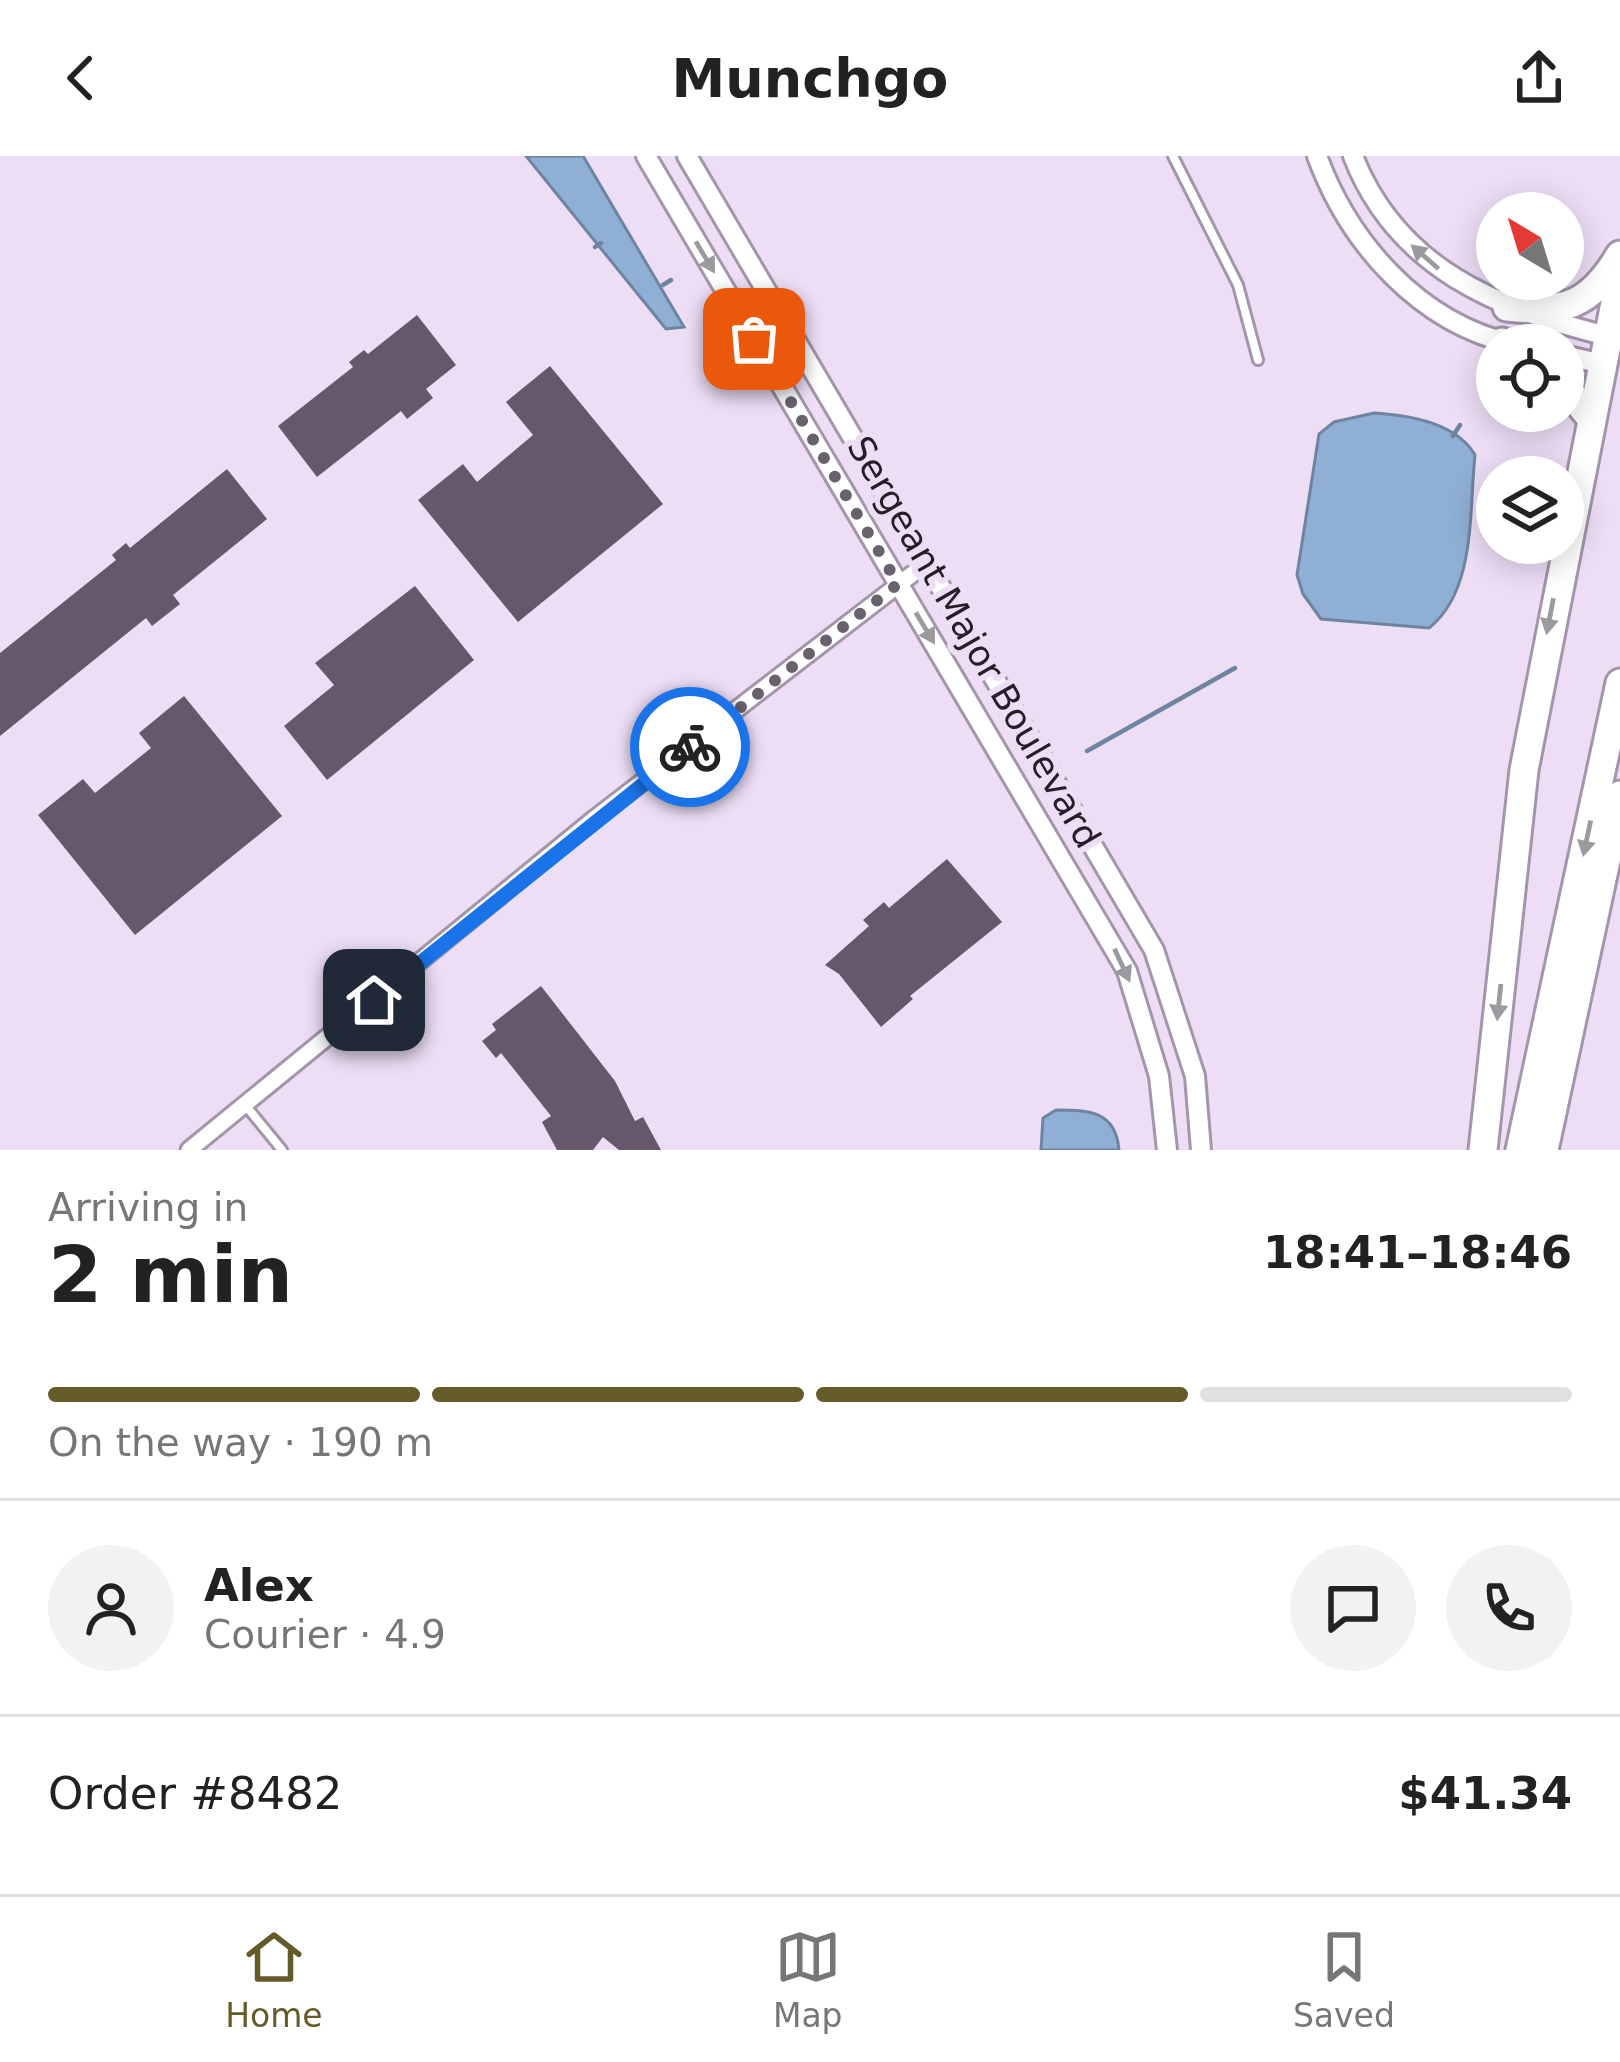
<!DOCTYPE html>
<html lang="en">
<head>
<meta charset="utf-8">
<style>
  :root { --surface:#fff; --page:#f2f2f2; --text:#222; --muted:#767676; --line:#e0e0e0; --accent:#645b28 }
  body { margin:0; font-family:"DejaVu Sans",sans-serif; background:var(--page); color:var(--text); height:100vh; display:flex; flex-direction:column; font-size:45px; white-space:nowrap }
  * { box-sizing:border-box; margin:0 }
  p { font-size:39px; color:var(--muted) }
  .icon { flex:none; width:66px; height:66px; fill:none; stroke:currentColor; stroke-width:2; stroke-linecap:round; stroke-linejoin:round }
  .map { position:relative; height:994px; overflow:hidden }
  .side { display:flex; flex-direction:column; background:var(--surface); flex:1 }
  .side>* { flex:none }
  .needle { width:78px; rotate:322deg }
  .controls { position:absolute; left:1476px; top:36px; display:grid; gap:24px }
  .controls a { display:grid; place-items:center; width:108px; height:108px; border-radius:50%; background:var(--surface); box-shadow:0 6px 30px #0003; font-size:60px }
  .pin { position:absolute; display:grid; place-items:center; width:102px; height:102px; color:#fff; margin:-51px; border-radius:24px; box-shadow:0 6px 18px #0006 }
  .courier { position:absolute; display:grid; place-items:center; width:120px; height:120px; margin:-60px; border:9px solid #1a73e8; border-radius:50%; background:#fff; color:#222; box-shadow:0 3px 15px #0007 }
  .summary em { font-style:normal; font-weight:700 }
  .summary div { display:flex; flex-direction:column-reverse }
  .summary { display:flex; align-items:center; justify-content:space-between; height:204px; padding:0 48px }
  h1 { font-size:78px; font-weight:700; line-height:90px }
  .bar { display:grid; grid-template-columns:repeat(4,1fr); gap:18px 12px; align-content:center; height:144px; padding:0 48px }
  .bar i { height:15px; border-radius:9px; background:var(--line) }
  .bar .current { background:var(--accent) }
  .bar p { grid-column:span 4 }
  .line { display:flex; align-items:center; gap:30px; padding:0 48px; border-top:3px solid var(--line) }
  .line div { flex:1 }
  .round { display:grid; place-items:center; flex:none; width:126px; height:126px; border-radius:63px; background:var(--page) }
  header { display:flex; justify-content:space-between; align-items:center; height:156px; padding:0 48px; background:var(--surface); font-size:54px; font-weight:700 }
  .dock { display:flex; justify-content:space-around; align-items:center; height:168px; border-top:3px solid var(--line); background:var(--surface); font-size:33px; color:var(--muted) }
  .dock a { display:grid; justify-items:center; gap:6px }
  .dock .current { color:var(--accent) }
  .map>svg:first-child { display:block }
</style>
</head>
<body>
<header><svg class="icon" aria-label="back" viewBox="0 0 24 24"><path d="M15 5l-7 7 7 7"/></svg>Munchgo<svg class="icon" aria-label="share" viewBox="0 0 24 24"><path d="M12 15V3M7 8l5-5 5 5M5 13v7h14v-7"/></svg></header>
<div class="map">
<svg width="1620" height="994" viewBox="0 0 1620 994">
  <rect width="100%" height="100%" fill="#eddef6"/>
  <!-- water -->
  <path fill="#8fafd4" stroke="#6f84a0" stroke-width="3" d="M526,0H583L684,171L666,173Z
    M1374,257C1408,259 1456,266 1475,299C1469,355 1476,435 1429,472L1321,463L1303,438L1297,419L1319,278L1334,266Z
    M1056,954C1089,954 1116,955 1119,994H1041L1043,962Z"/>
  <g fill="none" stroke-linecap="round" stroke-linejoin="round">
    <!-- stream -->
    <path stroke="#6f84a0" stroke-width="4.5" d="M595,91L601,87
      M663,129L671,124
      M1453,280L1460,269
      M1087,595L1235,512"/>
  </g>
  <!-- building -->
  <path fill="#65586c" d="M417,159L456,209L426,233L433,242L407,263L401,255L317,321L278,270L353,211L349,206L364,194L368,198Z
    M550,210L663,348L518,466L418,344L463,308L477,326L533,279L506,246Z
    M227,313L267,363L173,439L180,448L152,470L146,462L0,580V497L116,404L112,399L126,387L130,392Z
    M415,430L474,504L327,624L284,570L334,529L315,507Z
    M184,540L282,660L135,779L38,659L83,623L95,637L151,592L139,577Z
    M947,703L1002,766L910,840L913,843L881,871L839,818L825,809L869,770L863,764L884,746L889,752Z
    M541,830L615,925L635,965L643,961L661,994H619L603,981L593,994H557L542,966L551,960L501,897L496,902L482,885L496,874L492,868Z"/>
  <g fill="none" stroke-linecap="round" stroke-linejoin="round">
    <!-- service casing -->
    <g stroke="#a395aa" stroke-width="14">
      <path id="service" d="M1173,0L1238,129L1258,204
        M246,950L282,994"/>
    </g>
    <!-- minor casing -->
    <g stroke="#a395aa" stroke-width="21">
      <path id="minor" d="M189,994L594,663L928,406"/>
    </g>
    <!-- tertiary casing -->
    <g stroke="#a395aa" stroke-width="24">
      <path id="tertiary" d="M646,0L1127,815L1159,920L1167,994
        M687,0L1154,794L1195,920L1201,994
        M1317,0C1349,87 1419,167 1513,188
        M1353,0C1397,113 1498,153 1607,180
        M1563,199L1603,208"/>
    </g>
    <!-- motorway casing -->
    <g stroke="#a395aa" stroke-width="33">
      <path id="motorway" d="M1507,151C1564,157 1589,151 1620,99
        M1502,186L1507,189
        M1563,228L1590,261
        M1483,994L1524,614L1620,121
        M1520,994L1620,527
        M1544,994L1620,639"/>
    </g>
    <!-- service -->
    <use href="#service" stroke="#fff" stroke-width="8"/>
    <!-- minor -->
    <use href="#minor" stroke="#fff" stroke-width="15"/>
    <!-- tertiary -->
    <use href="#tertiary" stroke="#fff" stroke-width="18"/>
    <!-- motorway -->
    <use href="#motorway" stroke="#fff" stroke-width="27"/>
  </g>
  <!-- one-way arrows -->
  <defs><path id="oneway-solid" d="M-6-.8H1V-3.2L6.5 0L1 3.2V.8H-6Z" transform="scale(3)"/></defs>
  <g fill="#9c9a9e">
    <use href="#oneway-solid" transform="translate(705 101) rotate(59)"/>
    <use href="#oneway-solid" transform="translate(1425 101) rotate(-139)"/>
    <use href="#oneway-solid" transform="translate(1550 460) rotate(101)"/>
    <use href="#oneway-solid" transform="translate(925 472) rotate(59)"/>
    <use href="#oneway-solid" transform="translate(1587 682) rotate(102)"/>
    <use href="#oneway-solid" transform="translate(1122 809) rotate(65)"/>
    <use href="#oneway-solid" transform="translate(1499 846) rotate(96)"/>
  </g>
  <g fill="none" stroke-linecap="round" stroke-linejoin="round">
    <!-- done -->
    <path stroke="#6a616f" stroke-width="12" stroke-dasharray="0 21.6" d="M690,591L898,428L754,183"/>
    <!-- route -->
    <path stroke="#1a73e8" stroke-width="15" d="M374,844L690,591"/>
  </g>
  <g text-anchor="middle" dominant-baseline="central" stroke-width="12" stroke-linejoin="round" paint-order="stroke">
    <!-- street labels -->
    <g font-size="36" fill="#241e27" stroke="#eddef6">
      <text transform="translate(974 486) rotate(60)">Sergeant Major Boulevard</text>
    </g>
  </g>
</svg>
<div class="controls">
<a><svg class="needle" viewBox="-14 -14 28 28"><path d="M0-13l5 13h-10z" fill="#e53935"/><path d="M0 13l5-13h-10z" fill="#767676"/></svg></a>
<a><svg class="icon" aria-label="locate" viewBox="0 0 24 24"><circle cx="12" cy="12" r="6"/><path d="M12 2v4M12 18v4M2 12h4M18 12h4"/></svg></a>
<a><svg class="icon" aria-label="layers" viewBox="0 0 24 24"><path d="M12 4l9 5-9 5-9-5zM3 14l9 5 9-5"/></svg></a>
</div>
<div class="pin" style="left:754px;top:183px;background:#ea580c"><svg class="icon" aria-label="bag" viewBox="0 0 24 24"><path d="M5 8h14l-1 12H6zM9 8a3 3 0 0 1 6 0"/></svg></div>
<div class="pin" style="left:374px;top:844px;background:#1f2937"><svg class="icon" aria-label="home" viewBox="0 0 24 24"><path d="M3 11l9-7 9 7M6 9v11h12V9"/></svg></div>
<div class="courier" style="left:690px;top:591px"><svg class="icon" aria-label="bike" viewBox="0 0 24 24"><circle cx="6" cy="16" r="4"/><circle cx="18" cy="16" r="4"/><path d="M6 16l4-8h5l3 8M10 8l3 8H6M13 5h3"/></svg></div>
</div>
<section class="side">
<div class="summary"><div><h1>2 min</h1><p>Arriving in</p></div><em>18:41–18:46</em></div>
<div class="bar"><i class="current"></i><i class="current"></i><i class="current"></i><i></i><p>On the way · 190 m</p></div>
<div class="line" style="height:216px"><a class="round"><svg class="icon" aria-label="person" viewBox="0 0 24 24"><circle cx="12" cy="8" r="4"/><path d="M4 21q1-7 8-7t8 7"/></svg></a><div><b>Alex</b><p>Courier · 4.9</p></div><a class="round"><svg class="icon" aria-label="chat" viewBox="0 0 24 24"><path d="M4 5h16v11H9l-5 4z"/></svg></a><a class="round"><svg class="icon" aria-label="phone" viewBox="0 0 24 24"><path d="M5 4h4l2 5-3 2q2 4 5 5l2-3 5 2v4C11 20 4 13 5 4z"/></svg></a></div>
<div class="line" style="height:156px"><div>Order #8482</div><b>$41.34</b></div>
</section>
<nav class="dock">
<a class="current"><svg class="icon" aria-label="home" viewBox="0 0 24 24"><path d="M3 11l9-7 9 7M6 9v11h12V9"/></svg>Home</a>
<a><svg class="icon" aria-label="map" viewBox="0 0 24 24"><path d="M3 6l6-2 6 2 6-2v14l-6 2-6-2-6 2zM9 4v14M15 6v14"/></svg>Map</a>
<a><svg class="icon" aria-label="saved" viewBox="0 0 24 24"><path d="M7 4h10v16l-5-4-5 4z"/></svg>Saved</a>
</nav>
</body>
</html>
